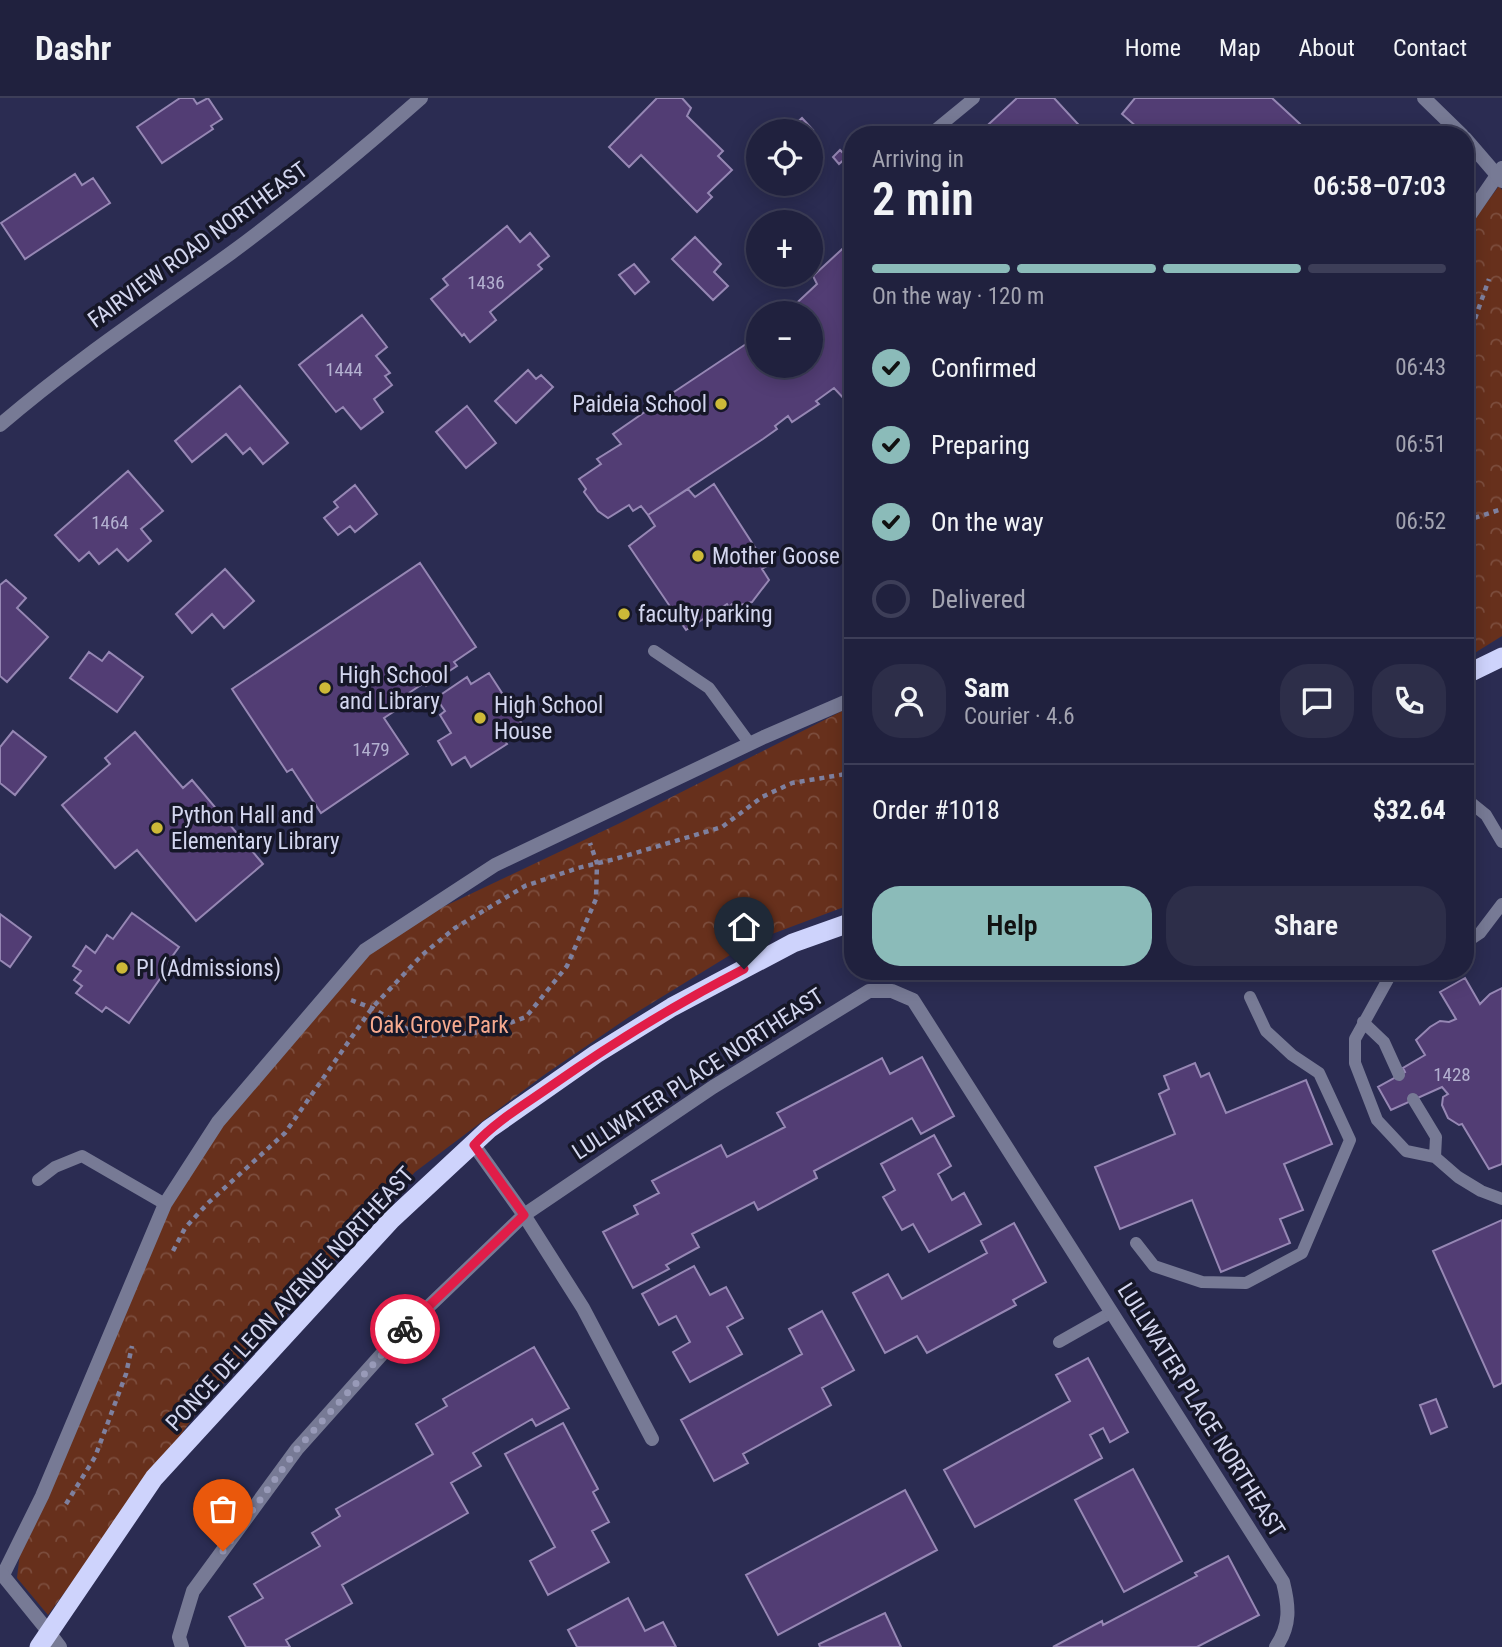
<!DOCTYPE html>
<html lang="en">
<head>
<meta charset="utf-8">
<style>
  :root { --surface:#20213e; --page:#2d2e49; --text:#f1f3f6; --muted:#a2a3b0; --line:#3d3e58; --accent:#8bbbb9 }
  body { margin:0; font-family:"Roboto Condensed",sans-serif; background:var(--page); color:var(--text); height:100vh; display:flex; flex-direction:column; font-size:26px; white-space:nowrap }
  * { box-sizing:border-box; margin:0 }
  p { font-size:23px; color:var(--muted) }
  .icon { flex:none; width:38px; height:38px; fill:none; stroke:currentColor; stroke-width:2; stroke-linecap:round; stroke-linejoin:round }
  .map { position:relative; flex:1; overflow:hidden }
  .drawer { position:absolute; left:844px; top:28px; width:630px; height:854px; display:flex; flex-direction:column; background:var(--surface); border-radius:28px; box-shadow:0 4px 18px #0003,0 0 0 2px var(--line) }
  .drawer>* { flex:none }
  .tools { position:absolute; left:746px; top:21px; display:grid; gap:14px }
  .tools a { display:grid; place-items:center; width:77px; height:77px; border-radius:50%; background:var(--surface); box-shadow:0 4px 18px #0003,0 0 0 2px var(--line); font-size:35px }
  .pin { position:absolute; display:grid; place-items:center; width:60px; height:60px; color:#fff; margin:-72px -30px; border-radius:50% 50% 50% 0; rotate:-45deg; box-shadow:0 0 7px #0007 }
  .pin .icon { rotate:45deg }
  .courier { position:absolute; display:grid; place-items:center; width:70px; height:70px; margin:-35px; border:5px solid #e11d48; border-radius:50%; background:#fff; color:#222; box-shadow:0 2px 9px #0007 }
  .headline em { font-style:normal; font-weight:600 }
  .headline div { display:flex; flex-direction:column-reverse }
  .headline { display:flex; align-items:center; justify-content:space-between; height:119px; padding:0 28px }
  h1 { font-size:46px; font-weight:600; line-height:52px }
  .bar { display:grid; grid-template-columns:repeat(4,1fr); gap:10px 7px; align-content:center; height:84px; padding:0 28px }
  .bar i { height:9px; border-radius:5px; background:var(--line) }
  .bar .current { background:var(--accent) }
  .bar p { grid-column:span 4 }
  .line { display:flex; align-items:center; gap:18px; padding:0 28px; border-top:2px solid var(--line) }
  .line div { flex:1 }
  .round { display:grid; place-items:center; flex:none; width:74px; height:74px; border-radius:28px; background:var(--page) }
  ol { padding:0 28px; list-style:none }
  li { display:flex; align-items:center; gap:21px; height:77px }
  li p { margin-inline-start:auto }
  li .icon { padding:7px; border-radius:50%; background:var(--accent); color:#111; stroke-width:4 }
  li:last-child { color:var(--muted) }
  li i { width:38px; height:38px; border:4px solid var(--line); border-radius:50% }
  .button { display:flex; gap:14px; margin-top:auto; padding:14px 28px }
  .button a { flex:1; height:80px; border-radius:28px; background:var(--accent); color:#111; font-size:28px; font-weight:600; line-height:80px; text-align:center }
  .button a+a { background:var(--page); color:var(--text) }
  header { display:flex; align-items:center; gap:42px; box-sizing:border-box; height:98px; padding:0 35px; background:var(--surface); border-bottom:2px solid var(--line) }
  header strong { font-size:33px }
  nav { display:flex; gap:38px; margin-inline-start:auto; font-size:24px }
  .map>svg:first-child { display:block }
</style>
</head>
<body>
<header>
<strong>Dashr</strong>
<nav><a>Home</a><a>Map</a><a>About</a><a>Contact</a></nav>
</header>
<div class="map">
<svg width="1502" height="1549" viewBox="0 0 1502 1549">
  <defs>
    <pattern id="park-crowns" width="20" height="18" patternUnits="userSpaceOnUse" patternTransform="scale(1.75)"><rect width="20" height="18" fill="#67301c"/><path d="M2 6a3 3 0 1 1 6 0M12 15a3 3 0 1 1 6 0" fill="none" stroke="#7c4d3d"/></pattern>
  </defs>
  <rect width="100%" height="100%" fill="#2b2c52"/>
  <!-- park -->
  <path fill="url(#park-crowns)" d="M1499,88L1502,92V538L1465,561V134Z
    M852,608V806L753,843L629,919L544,977L415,1074L196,1316L48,1517L17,1480L22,1437L185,1064L365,852L443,809L620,725Z"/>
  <!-- building -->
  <path fill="#523d74" stroke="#9687b4" stroke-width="2" d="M180,0H193L197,6L208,0L222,21L211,28L213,31L162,65L137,29Z
    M657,0H682L691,10L687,18L723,53L718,58L732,72L708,95L712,99L697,114L641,57L629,69L609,49Z
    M1017,0H1054L1088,37H977Z
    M1135,0H1272L1312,37H1146L1122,16Z
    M802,20L813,32L810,35L794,33L791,30Z
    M840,52L847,59L839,66L833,59Z
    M75,76L82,87L93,80L110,105L25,161L1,125Z
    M507,128L520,144L530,135L549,158L538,167L542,171L490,214L496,222L470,244L464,236L462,238L431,201L448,187L443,181Z
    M695,139L721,166L714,174L728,188L713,202L672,161Z
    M852,142V301L848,305L834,290L816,303L819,306L792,324L788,318L775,328L777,331L763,341L648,417L641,408L633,413L629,407L608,420L598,413L584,394L586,391L579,381L601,366L597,361L621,346L613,336L665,300L758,238V268H810V215H786L817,186L813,178Z
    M634,166L649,184L635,196L619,177Z
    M362,217L387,249L376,258L390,275L385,278L392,287L374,301L383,314L361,331L343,309L336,314L299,267Z
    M528,272L536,281L541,277L553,289L516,325L495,303Z
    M240,288L288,345L263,366L250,350L243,356L226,336L192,364L175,343Z
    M467,308L496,345L466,370L436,334Z
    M128,373L163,413L141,431L151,443L128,463L117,451L99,466L89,454L79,463L55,437Z
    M714,386L767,468L762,471L769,482L752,504L740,507L732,506L729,509L727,506L686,532L629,448L655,428L648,417L688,391L695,399Z
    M355,387L377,416L355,434L350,428L338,437L324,420L338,409L334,404Z
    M420,465L476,549L454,564L457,568L426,588L424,585L409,595L413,601L384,620L408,656L321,715L292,671L287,674L232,591Z
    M225,471L254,503L224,530L212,516L192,535L176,516Z
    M6,482L26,500L17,510L48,539L7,584L0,578V487Z
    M89,554L102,563L109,554L143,579L117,614L70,580Z
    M489,575L522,626L502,639L507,646L471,669L465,659L452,667L438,643L451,635L440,617L445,613L436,600L467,579L471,586Z
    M13,633L46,659L15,697L0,685V649Z
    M135,634L183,690L192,682L263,766L196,823L137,752L115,770L62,707L110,666L105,660Z
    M132,815L179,849L169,863L171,865L129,925L106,909L102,914L76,895L82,888L74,882L81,873L73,868L86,848L95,855L107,837L113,841Z
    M0,816L31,839L10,869L0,862Z
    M1465,880L1480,906L1490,896L1502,890V1066L1489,1071L1462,1026L1459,1027L1448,1020L1442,1007L1443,999L1448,996L1442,989L1391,1012L1378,989L1405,974L1403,970L1425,957L1416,942L1430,929L1440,923L1449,924L1456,921L1440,894Z
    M922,959L954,1018L921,1036L912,1020L814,1073L817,1080L758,1112L754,1104L692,1136L699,1149L666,1167L669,1171L633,1190L603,1134L638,1116L634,1108L659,1095L652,1083L721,1047L727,1059L785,1029L777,1015L882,960L890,976Z
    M1195,965L1201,979L1209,975L1226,1015L1306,982L1332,1046L1284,1066L1303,1112L1280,1121L1290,1145L1221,1174L1192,1102L1120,1131L1095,1069L1175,1036L1159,996L1169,991L1164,978Z
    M934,1037L951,1068L938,1076L952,1102L964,1095L981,1126L929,1154L913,1126L902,1132L883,1099L895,1092L881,1066Z
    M1502,1122V1285L1494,1289L1433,1153Z
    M1014,1125L1046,1184L1013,1202L1016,1207L927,1255L917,1238L885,1255L853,1195L888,1176L902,1201L987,1155L981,1143Z
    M694,1168L710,1197L726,1189L743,1220L727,1229L742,1256L690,1284L673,1254L690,1244L676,1218L659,1227L642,1196Z
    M822,1213L854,1272L822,1290L831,1307L743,1356L748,1365L714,1383L681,1322L802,1256L789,1231Z
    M534,1249L569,1310L536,1328L532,1321L473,1355L481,1368L451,1385L468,1415L342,1487L352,1505L286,1542L290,1549H246L229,1519L263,1500L254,1486L320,1448L312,1435L340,1418L336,1411L433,1356L416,1326L447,1308L443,1301Z
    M1088,1260L1128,1334L1110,1344L1103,1330L1090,1337L1102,1360L975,1429L944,1372L1070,1303L1056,1277Z
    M1436,1301L1447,1329L1431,1336L1420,1307Z
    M563,1325L598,1391L593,1394L609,1424L592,1433L609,1464L548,1497L530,1463L555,1449L505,1356Z
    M1133,1371L1182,1463L1124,1494L1075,1402Z
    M905,1392L937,1452L778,1537L746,1477Z
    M1228,1458L1259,1517L1197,1549H1053L1102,1523L1103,1527L1197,1478L1195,1475Z
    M628,1500L645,1533L663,1524L676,1549H577L568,1532Z
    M885,1515L901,1549H820L819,1546Z"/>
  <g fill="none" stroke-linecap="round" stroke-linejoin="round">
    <!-- path -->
    <path stroke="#7e809f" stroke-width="4.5" stroke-dasharray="5 5" stroke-linecap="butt" d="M1465,249L1489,181
      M1465,423L1502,411
      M351,902L372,910L419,938L486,934L526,919L567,868L596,801L597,765L590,745
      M173,1153L185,1130L208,1105L285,1035L372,910L422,857L455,830L525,788L578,770L615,761L722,729L762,699L792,685L852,675
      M66,1406L95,1359L126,1276L132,1248"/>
    <!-- service -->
    <path stroke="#777a95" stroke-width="12" d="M929,37L974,0
      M654,553L709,590L750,646
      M1465,700L1486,717L1502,744
      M1465,845L1480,835L1502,806
      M1006,873L1008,878
      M1392,874L1355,941V965L1377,1022L1406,1053L1435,1059L1458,1079L1481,1093L1502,1101
      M1363,924L1384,944L1399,977
      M1413,1001L1436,1039L1435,1059
      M38,1082L55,1069L82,1058L165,1106
      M1136,1145L1154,1168L1202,1184L1246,1185L1302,1155L1350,1042L1319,975L1292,957L1266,933L1250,899
      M1059,1244L1112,1214"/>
    <!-- minor -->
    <path stroke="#777a95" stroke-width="14" d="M1465,124L1502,70
      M474,1047L524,1117L583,1210L652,1341
      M3,1477L42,1398L165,1106L218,1024L365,852L495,767L764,639L852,601
      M48,1533L60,1549
      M182,1549L179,1539L193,1493L297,1351L399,1237L524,1117L713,989L869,893H892L913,902L1283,1484C1289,1508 1291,1527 1276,1549"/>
    <!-- tertiary -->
    <path stroke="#777a95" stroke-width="14" d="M1424,0L1462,37
      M1465,40L1502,83
      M0,327C73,264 153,211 231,155C297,106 360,54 421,0
      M0,1474L48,1533"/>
    <!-- trunk -->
    <path stroke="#ced3fc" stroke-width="19" d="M1465,577L1502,559
      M39,1549L154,1380L391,1122L489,1031L596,956L672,909L793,845L852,824"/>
  </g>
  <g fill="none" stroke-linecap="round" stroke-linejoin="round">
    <!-- done -->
    <path stroke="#989ab8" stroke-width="7" stroke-dasharray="0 12.6" d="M223,1453L297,1351L405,1231"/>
    <!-- route -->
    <path stroke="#e11d48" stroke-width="9" d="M405,1231L524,1117L474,1047C496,1023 524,1007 551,988C614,944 676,906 744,871"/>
  </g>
  <!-- markers -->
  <g fill="#cdb938" stroke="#161728" stroke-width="2.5">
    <circle cx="721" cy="306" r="7"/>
    <circle cx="698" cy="458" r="7"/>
    <circle cx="624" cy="516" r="7"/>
    <circle cx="325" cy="590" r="7"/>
    <circle cx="480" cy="620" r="7"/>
    <circle cx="157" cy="730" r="7"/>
    <circle cx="122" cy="870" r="7"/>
  </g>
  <g text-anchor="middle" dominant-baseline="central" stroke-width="7" stroke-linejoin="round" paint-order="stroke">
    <!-- number labels -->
    <g font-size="19" fill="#b3b0d0">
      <text x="486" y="184">1436</text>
      <text x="344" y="271">1444</text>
      <text x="110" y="424">1464</text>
      <text x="371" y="651">1479</text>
      <text x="1452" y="976">1428</text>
    </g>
    <!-- street labels -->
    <g font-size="23" fill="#d3d6ef" stroke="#161728">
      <text transform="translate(198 147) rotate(-36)">FAIRVIEW ROAD NORTHEAST</text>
      <text transform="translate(698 976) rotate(-33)">LULLWATER PLACE NORTHEAST</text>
      <text transform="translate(290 1201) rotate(-47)">PONCE DE LEON AVENUE NORTHEAST</text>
      <text transform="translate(1201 1312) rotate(58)">LULLWATER PLACE NORTHEAST</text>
    </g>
    <!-- poi labels -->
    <g font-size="23" fill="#d3d6ef" stroke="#161728" text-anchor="start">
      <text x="707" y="306" text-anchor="end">Paideia School</text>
      <text x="712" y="458">Mother Goose</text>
      <text x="638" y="516">faculty parking</text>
      <text x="339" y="577">High School<tspan x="339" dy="26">and Library</tspan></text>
      <text x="494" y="607">High School<tspan x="494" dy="26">House</tspan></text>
      <text x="171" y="717">Python Hall and<tspan x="171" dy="26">Elementary Library</tspan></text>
      <text x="136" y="870">PI (Admissions)</text>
    </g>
    <!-- park labels -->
    <g font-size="23" fill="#f7aa8f" stroke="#161728">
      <text x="439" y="927">Oak Grove Park</text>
    </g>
  </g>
</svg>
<div class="tools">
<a><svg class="icon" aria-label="locate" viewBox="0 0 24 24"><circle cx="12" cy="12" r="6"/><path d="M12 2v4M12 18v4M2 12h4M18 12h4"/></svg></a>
<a>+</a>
<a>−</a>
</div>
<div class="pin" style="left:223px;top:1453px;background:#ea580c"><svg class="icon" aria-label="bag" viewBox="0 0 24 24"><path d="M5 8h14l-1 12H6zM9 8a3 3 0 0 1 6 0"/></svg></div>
<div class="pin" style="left:744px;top:871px;background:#1f2937"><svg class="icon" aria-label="home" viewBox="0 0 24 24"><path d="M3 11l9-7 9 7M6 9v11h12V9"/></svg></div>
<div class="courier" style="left:405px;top:1231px"><svg class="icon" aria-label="bike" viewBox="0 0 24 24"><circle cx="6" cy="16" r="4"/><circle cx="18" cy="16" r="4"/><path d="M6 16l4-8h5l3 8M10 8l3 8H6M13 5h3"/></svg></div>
<section class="drawer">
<div class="headline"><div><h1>2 min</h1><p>Arriving in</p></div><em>06:58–07:03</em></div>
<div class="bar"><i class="current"></i><i class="current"></i><i class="current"></i><i></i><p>On the way · 120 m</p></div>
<ol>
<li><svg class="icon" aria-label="check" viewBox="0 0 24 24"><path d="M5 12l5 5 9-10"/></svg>Confirmed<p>06:43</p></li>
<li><svg class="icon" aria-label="check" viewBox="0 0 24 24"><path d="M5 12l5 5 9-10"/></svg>Preparing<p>06:51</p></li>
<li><svg class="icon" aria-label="check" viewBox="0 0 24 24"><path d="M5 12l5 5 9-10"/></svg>On the way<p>06:52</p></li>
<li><i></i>Delivered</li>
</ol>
<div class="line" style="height:126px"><a class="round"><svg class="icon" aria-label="person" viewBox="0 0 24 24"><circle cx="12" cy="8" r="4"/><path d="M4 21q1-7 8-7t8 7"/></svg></a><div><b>Sam</b><p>Courier · 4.6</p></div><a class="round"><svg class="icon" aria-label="chat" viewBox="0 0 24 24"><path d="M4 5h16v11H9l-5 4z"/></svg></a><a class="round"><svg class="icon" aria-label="phone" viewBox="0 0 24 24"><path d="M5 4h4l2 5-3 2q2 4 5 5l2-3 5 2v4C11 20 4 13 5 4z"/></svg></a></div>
<div class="line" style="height:91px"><div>Order #1018</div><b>$32.64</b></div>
<div class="button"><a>Help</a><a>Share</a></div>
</section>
</div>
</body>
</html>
